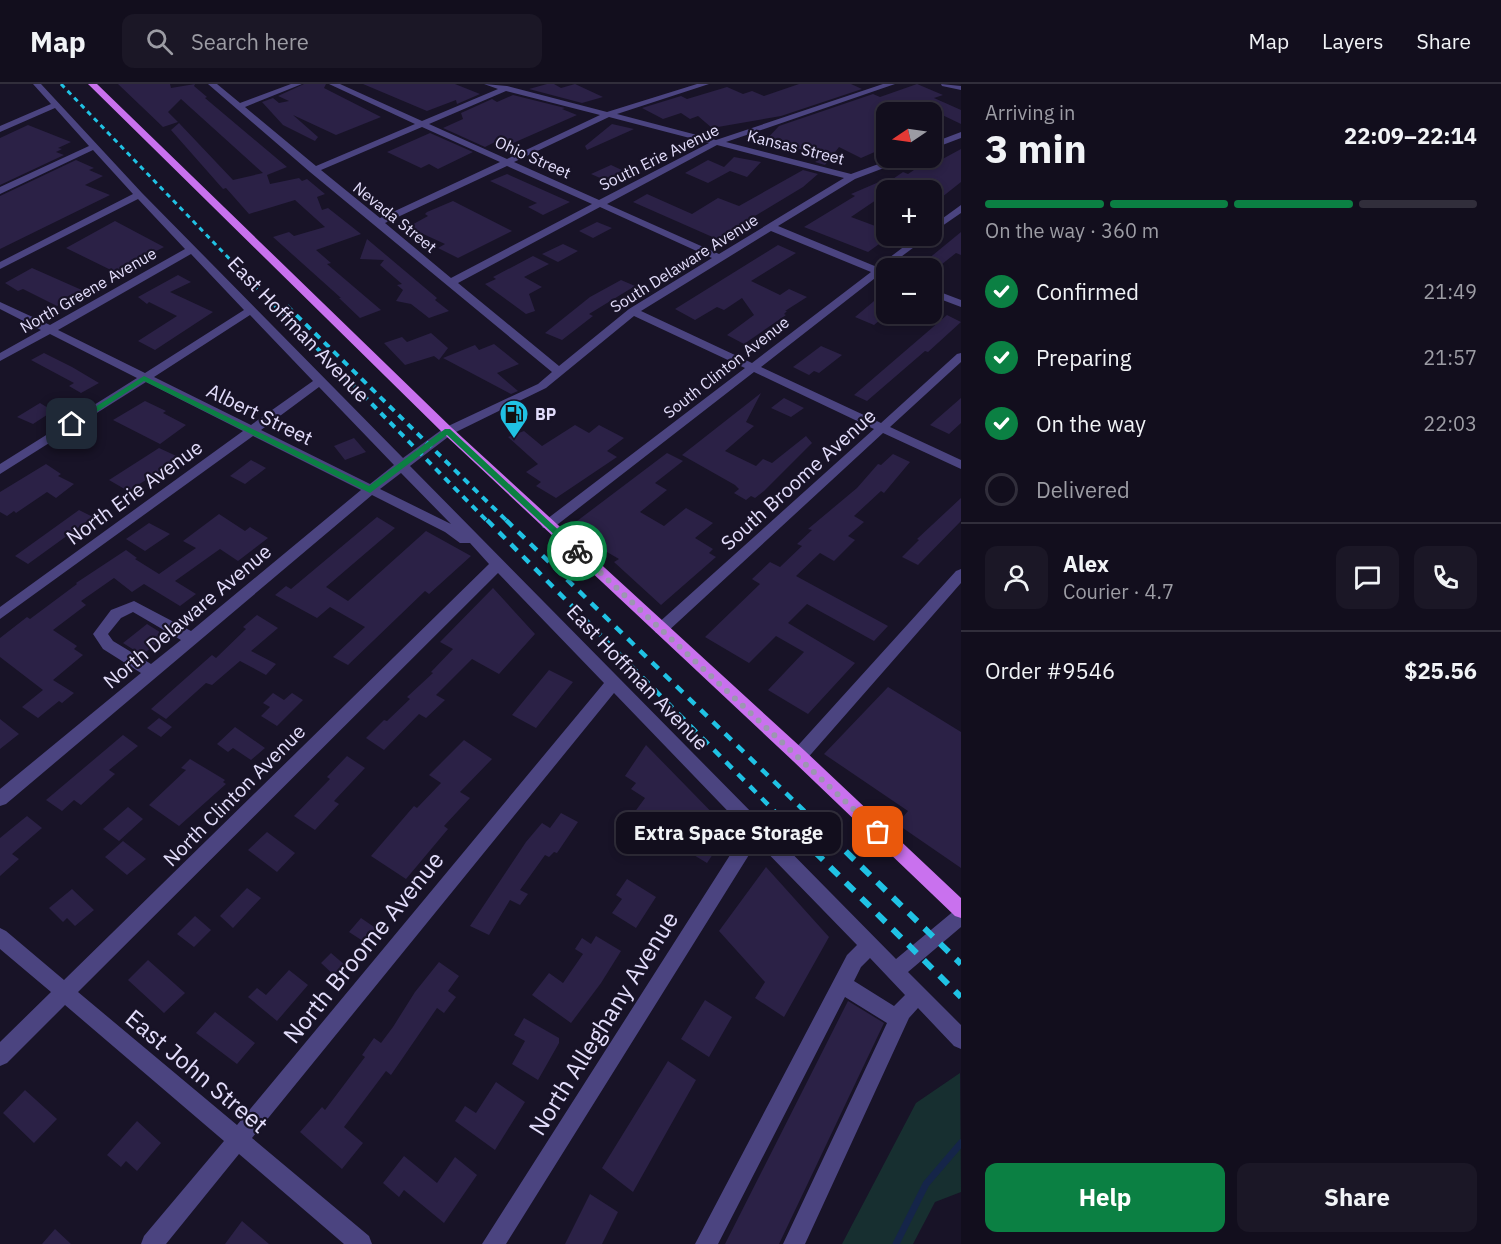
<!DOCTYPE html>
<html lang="en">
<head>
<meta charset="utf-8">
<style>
  :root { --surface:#120e1d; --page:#1b1726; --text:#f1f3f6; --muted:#9c9ca4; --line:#312e3b; --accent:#0b8043 }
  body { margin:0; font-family:"IBM Plex Sans",sans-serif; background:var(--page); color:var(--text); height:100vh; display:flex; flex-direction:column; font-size:22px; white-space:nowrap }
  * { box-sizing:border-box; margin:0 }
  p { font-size:20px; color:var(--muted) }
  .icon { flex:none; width:33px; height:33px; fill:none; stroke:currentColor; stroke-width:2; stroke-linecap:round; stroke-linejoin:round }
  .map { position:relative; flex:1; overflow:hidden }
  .side { display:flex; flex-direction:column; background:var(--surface); width:540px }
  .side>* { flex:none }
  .needle { width:39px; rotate:257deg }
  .buttons { position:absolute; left:876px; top:18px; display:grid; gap:12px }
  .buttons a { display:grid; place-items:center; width:66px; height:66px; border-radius:12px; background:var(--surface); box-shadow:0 3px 9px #0003,0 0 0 2px var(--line); font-size:30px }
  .pin { position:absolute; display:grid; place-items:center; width:51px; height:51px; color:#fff; margin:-26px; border-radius:12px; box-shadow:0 3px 9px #0006 }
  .courier { position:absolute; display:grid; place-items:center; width:60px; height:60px; margin:-30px; border:4px solid #0b8043; border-radius:50%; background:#fff; color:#222; box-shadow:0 2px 8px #0007 }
  .bubble { position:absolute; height:42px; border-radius:12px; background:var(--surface); box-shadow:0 3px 9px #0003,0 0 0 2px var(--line); font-size:20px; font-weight:700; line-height:42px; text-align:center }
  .summary em { font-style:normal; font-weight:700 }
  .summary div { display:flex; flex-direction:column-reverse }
  .summary { display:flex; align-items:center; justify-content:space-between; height:102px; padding:0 24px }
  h1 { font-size:39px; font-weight:700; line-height:45px }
  .bar { display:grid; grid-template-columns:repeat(4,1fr); gap:9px 6px; align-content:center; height:72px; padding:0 24px }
  .bar i { height:8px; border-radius:4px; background:var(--line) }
  .bar .current { background:var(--accent) }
  .bar p { grid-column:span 4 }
  .line { display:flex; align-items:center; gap:15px; padding:0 24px; border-top:2px solid var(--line) }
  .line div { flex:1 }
  .round { display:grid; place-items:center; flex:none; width:63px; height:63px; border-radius:12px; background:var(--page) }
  ol { padding:0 24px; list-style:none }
  li { display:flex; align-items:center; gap:18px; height:66px }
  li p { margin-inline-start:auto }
  li .icon { padding:6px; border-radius:50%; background:var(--accent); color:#fff; stroke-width:4 }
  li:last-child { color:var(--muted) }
  li i { width:33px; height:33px; border:3px solid var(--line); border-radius:50% }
  .cta { display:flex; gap:12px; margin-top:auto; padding:12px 24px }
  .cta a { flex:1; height:69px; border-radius:12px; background:var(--accent); color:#fff; font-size:24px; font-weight:700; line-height:69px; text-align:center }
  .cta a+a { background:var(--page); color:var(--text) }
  header { display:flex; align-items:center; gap:36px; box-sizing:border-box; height:84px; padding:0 30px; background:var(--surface); border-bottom:2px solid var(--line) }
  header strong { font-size:28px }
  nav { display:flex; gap:33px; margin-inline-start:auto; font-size:21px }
  .search { width:420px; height:54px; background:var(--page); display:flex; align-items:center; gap:15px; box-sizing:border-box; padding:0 21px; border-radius:12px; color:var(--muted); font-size:22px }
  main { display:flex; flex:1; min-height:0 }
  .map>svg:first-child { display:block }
</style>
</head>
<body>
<header>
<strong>Map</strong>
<div class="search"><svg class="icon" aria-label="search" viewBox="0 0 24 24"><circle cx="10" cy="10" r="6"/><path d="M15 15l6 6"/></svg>Search here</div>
<nav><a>Map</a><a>Layers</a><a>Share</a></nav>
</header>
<main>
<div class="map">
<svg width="961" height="1160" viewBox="0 0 961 1160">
  <rect width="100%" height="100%" fill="#181327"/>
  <!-- green -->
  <path fill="#172f30" d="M960,989L961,1108L935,1118L913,1160H842L916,1019Z"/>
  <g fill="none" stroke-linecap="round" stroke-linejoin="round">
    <!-- stream -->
    <path stroke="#152549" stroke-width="7" d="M896,1160L926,1100L961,1059"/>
  </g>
  <!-- building -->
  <path fill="#2b2146" d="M118,0H170L171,4L195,0L194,2L207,13L205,14L287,83L267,91L270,100L299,94L302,97L307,95L325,110L317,113L322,126L328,124L361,150L316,166L331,179L327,180L381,226L360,234L339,214H341L273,153L289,148L294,152L325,143L295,116L249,130L226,104L223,105L171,46L179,39L233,96L263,89L181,15L168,28L178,38L163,43Z
    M304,0H326L324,4L381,33L336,51L293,31L318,53L315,57L283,41L262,18L273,14L279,19L289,17L278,12Z
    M363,0H455L480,10L457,20L456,16L427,27Z
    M547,0H554L561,4L575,0L603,13L582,19L529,5Z
    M799,0H851L862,5L781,32L712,44L698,32L690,35L681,29L663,35L642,24L681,12L687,15L727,3L743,10L752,7L764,12Z
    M917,0L943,11L934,14L961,26V40L936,28H886V63L861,74L839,63L825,81L815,78L822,74L810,71L812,68L765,57L779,42L873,10L880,13Z
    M513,11L565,24L562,25L577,31L506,62L497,57L485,63L443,44L463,35L461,29L492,15L497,18Z
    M612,40L634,45L587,66L585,62Z
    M28,41L71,58L58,64L62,65L56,68L64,71L0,101V54Z
    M430,49L473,68L438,85L429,80L421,84L387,68Z
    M961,65V98L932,121V106L916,101L906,106L887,99L903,88L908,90L923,80L928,81L934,77L937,78Z
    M734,73L761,78L747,93L730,87L708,99L685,89L708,76L724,83Z
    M76,76L94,84L89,86L103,92L85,101L110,111L0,165V112Z
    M611,81L626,88L607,97L591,90Z
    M803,86L818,90L803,103L717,155L633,118L647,110L692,130L718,114L739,122Z
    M507,90L570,118L543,131L528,123L537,119L490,97Z
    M886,95V117L879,114L851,133L886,146V155L868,168L804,143L855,112L851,110Z
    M453,117L512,147L458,174L438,164L445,160L408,143L428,132L425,130L427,128Z
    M115,137L164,163L115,188L66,164Z
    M597,138L612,144L593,154L579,147Z
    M961,148V171L956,169L932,188V184H926L922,180Z
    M367,155L437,214L435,216L449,227L429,234L411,220L396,217L403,206L397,201L402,200L380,181L384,176L360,175Z
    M563,160L578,167L558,178L542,170Z
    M778,161L796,169L751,197L780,211L789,205L807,213L785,227H787L784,230L786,231L744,260L727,251L754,231L742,214L724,226L717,223L695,236L675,225Z
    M533,172L549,180L524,193L542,203L529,210L535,227L526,230L485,200L496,195L493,193Z
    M32,184L84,207L57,222L23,205L18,207L5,199Z
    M178,191L191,198L170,208L213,228L155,266L138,257L177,232L149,218L147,220L138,213Z
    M621,196L635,202L589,230L593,232L562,256L545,249L590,213Z
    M886,207V231L874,241L855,233Z
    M947,231L961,238L928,268L925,267L867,317L854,311Z
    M431,249L448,264L439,276L434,272L405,281L384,259L402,253L407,258Z
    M494,260L519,280L497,289L518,307L511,310L443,274L475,261L479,266Z
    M821,262L842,271L819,289L814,287L809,291L793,283Z
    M44,269L72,283L99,299L81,309L69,302L74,299L31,276Z
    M761,309L746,338L754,342L725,367L756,382L763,375L772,379L806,352L812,359L764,407L755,414L751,412L746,416L734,409L739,405L735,401L682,371Z
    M784,314L804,324L791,333L771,324Z
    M961,314V339L949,350L930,341Z
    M145,317L166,327L163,329L186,341L160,360L113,336Z
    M40,319L53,327L33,340L17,333Z
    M575,341L589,349L599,341L624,354L607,367L617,373L556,414L536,402L541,398L526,388L538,380L508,353L524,347L542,362Z
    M354,354L366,368L345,376L334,362Z
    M159,364L185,376L173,386L167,383L128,407L109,396Z
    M667,369L683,377L655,399L667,406L640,428L664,442L686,424L713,439L695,454L713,465L709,469L716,473L661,521L614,478L619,475L595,461L604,454L577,437Z
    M893,370L910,378L884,409L881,407L854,432L864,438L848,452L855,456L834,477L820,469L796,492L888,542L874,557L807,520L788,539L855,579L808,630L768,606L804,568L776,552L749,579L705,553L760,500L752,495L770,478L780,483L802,462L797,460L812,446L808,445L857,404L878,380L881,381Z
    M251,376L266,384L245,400L230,392Z
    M46,380L61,390L58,392L74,400L56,414L47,408L16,429L14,427L7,432L0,428V408Z
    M961,414V437L918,481L902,473L919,456L917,455Z
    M79,426L93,433L28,480L15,472Z
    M219,430L245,447L250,443L268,454L238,477L220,465L175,497L196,510L180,522L144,500L132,508L114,494L81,517L86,521L53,546L77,562L74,565L83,571L53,596L74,609L62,619L59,617L38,634L22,623L43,606L0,573V554L27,533L30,535L77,500L76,499L126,466L137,474L135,475L159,490L196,464L183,457Z
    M377,433L395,444L326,503L348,517L426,447L471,472L429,510L425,507L348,581L333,573L365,543L330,523L317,534L275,511L286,502L291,505Z
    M149,439L170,450L145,467L126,455Z
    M493,504L535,550L499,590L472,575L436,611L445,616L426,634L419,630L384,666L366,654L384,636L387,637L410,615L407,613L433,589L431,588L453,565L440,558Z
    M257,531L278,544L251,567L276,580L266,591L240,577L212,601L206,599L166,635L151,625L212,571L216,574L246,545L243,543Z
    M147,540L166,552L142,571L123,559Z
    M549,586L573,598L536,644L512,631Z
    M888,603L961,648V784L897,740L908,727L824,670Z
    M273,609L284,616L292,609L303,616L277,642L261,632L270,623L263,619Z
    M159,634L172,643L161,653L147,644Z
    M0,635L19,650L0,665Z
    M235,643L265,664L251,676L233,664L228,668L217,660Z
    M123,651L138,662L109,686L115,690L81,721L74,716L62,727L46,716Z
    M464,656L492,675L460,708L470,714L444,742L448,745L406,795L371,772L414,722L417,724L441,699L429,691Z
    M646,661L729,746L707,779L631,733L645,714L631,705L636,699L625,692Z
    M347,672L365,684L334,717L339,720L315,746L294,732L330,695L327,693Z
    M190,675L225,696L223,698L226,700L179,742L149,721L186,686L181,684Z
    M128,723L143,735L119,757L103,745Z
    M561,729L578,738L557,769L554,768L549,773L545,771L520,806L528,810L520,821L510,816L489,851L470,842L526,758L542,739L550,744Z
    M27,732L42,744L12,770L19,775L0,792V754Z
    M267,748L295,769L277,788L248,766Z
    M123,757L146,775L127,791L105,773Z
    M766,783L829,853L784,933L755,914L765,898L719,847Z
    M627,795L656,813L636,844L612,829L622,815L616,811Z
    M247,804L261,814L233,844L220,832Z
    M72,805L94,826L75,842L67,834L63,838L49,824Z
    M195,832L211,846L194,863L177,850Z
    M361,834L377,845L366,859L349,848Z
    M596,852L621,867L601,899L571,939L532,911L549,889L563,899L583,870L575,865L582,854L591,860Z
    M331,869L346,882L335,892L321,879Z
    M148,876L185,909L164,929L128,896Z
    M439,878L459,892L448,907L456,913L444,929L437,924L391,991L386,987L344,1043L363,1059L342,1085L300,1048L322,1023L325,1026L365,973L362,971L374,954L381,959L393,943L415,908Z
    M289,886L308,901L277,937L248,913L257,904L266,911Z
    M705,916L732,933L709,973L681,955Z
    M848,917L884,939L779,1160H725Z
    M215,928L255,959L237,980L196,949Z
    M524,934L559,954V959L538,996L512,980L525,957L514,951Z
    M668,977L696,996L633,1108L602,1084Z
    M496,998L525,1018L495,1066L455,1037L465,1022L476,1029Z
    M25,1006L57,1035L34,1059L3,1029Z
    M137,1037L161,1059L137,1087L126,1077L121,1083L107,1071Z
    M404,1072L437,1099L455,1073L477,1091L444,1139L404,1106L399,1113L383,1099Z
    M590,1110L618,1128L602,1160H565Z
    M242,1137L269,1160H225Z
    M55,1145L71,1160H42Z"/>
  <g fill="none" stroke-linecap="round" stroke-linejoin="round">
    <!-- minor -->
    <path fill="#4b4480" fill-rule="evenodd" d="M33,0H41L142,109L403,374L444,344L538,300L552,288L310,88L208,0H217L240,19L291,0H302L245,23L316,82L415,40L329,0H340L422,37L498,5L484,0L507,2L607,28L697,0H709L617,30L716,56L883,0H895L726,58L851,90L895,74H906L905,76L855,95L778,142L877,183L918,152H929L886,184V193L879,191L761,283L881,339L957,270L961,269V278L890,343L961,376V385L883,349L666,549H656L654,545L656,541L874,345L754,288L553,444H543L541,441L543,438L745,284L634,232L546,304L452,350L410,382L896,875L955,826L961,824V843L908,888L961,941V965L954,962L918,924L909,934L805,1160H783L887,939L845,913L718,1160H695L847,871L857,861L757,758L506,1160H482L746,746L614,609L252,1054L369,1152L372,1160H344L239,1070L166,1160H141L144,1152L224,1057L65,921L7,979L0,982V958L51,908L0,865V844L6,847L64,896L489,480L470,459H460L445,448L372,411L6,720L0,722V705L141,589L103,565L93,550L111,526L134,517L191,547L361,406L253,352L0,535V523L243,347L146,298L0,390V380L137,294L50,250L0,277V269L41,246L0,225V218L50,241L185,165L138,115L0,185V178L133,110L93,66L0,110V103L89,62L55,24L0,48V42L51,20ZM506,7L600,31L507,75L429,40ZM609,33L709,59L599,116L514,78ZM422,43L500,78L380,134L321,86ZM717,61L844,94L719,170L607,120ZM507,82L592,120L451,194L385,139ZM600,123L712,174L629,225L559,282L458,199ZM771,147L871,188L752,279L641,227ZM191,170L244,226L145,289L58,246ZM250,231L313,297L251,341L154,293ZM319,303L394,381L370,400L261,346ZM401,389L451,440L380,405ZM498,489L604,599L237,1041L78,908ZM133,528L181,556L151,580L113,557L108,550L121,534ZM870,874L905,911L894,922L854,897L861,883Z
      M941,0L961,2V6L942,2Z
      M961,48V54L932,65V59Z
      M961,121V129L932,149V142Z
      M932,205L961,216V223L932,212Z
      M961,485V499L805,677L799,679L793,677L791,672L793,667L956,487Z"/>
    <!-- major -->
    <path fill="#c971ee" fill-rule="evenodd" d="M88,0H97L452,344L805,667L961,814V834L955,832L793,677L444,350Z"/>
    <!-- rail-far3 -->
    <path stroke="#20c2e4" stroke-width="3" stroke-dasharray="5 4.5" stroke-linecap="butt" d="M61,0L246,192"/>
    <!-- rail-far2 -->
    <path stroke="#20c2e4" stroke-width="4" stroke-dasharray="7 6" stroke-linecap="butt" d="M244,190L488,438
      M287,222L508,438"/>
    <!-- rail-far1 -->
    <path stroke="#20c2e4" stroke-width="4.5" stroke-dasharray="9 8" stroke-linecap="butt" d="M487,436L801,754
      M506,436L832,754"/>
    <!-- rail -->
    <path stroke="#20c2e4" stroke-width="6" stroke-dasharray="12 10" stroke-linecap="butt" d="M799,752L961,913
      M830,752L961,880"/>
  </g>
  <!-- route -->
  <path fill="#0b8043" d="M144,292L369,402L445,345H450L581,467L574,469L447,351L370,409L144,297L75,342L68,340Z"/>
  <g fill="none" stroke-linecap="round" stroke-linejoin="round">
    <!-- done -->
    <path stroke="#9c96b1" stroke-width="6" stroke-dasharray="0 10.8" d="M577,467L878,748"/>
  </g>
  <!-- icons -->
  <defs>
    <g id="fuel-pin" transform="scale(1.5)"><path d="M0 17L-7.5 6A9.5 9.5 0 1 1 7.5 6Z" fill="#20c2e4" stroke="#181327"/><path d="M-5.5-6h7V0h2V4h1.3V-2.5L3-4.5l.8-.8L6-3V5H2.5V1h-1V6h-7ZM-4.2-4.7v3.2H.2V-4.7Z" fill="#111"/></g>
  </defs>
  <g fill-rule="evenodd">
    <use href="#fuel-pin" x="514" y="330"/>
  </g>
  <g text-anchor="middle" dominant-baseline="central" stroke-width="4.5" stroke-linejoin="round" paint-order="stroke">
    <!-- far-street labels -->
    <g font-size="16" fill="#e3ddfb" stroke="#181327">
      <text transform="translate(796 63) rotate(14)">Kansas Street</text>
      <text transform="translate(533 73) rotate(24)">Ohio Street</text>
      <text transform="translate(659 73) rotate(-26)">South Erie Avenue</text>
      <text transform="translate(395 133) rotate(39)">Nevada Street</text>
      <text transform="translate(684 179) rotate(-32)">South Delaware Avenue</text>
      <text transform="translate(88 206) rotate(-30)">North Greene Avenue</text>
      <text transform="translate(726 283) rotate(-38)">South Clinton Avenue</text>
    </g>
    <!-- far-poi labels -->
    <g font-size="16" font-weight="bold" fill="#e3ddfb" stroke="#181327" text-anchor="start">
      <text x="535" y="330">BP</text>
    </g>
    <!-- street labels -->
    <g font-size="20" fill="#e3ddfb" stroke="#181327">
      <text transform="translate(299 245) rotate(46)">East Hoffman Avenue</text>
      <text transform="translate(260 330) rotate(26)">Albert Street</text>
      <text transform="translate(798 395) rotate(-42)">South Broome Avenue</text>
      <text transform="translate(134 408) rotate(-36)">North Erie Avenue</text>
      <text transform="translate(187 532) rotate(-40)">North Delaware Avenue</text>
      <text transform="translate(638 593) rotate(46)">East Hoffman Avenue</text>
      <text transform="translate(234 711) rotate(-45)">North Clinton Avenue</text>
    </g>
    <!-- near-street labels -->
    <g font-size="24" fill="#e3ddfb" stroke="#181327">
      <text transform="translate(363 863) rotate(-51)">North Broome Avenue</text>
      <text transform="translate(603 939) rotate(-58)">North Alleghany Avenue</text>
      <text transform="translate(197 987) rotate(40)">East John Street</text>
    </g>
  </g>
</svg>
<div class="buttons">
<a><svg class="needle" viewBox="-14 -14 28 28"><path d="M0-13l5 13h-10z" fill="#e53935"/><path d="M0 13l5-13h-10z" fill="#9c9ca4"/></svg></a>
<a>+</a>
<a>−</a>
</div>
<div class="pin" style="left:878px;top:748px;background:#ea580c"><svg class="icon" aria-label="bag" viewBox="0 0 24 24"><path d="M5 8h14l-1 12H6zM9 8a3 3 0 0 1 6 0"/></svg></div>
<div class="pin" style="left:72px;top:340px;background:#1f2937"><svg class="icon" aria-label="home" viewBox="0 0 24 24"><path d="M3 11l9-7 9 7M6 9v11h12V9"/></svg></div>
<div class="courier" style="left:577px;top:467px"><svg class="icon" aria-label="bike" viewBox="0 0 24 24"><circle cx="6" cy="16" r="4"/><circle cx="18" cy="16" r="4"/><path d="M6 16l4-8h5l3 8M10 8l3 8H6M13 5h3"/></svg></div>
<div class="bubble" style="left:616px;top:728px;width:225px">Extra Space Storage</div>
</div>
<section class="side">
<div class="summary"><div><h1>3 min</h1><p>Arriving in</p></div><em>22:09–22:14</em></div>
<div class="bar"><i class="current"></i><i class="current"></i><i class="current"></i><i></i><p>On the way · 360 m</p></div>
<ol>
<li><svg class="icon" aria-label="check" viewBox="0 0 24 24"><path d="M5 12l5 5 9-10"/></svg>Confirmed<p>21:49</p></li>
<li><svg class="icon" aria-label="check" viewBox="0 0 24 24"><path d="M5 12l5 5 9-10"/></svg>Preparing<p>21:57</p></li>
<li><svg class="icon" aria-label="check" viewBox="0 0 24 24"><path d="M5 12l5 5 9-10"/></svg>On the way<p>22:03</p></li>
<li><i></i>Delivered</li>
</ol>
<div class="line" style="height:108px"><a class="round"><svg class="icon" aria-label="person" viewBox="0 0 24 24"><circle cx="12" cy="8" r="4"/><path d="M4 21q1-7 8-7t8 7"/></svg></a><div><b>Alex</b><p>Courier · 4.7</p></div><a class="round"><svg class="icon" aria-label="chat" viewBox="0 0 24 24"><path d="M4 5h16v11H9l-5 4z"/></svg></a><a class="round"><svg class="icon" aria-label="phone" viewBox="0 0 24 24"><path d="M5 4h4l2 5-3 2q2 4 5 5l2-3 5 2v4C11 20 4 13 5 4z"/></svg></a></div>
<div class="line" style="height:78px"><div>Order #9546</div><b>$25.56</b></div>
<div class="cta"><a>Help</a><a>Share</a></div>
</section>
</main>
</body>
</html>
